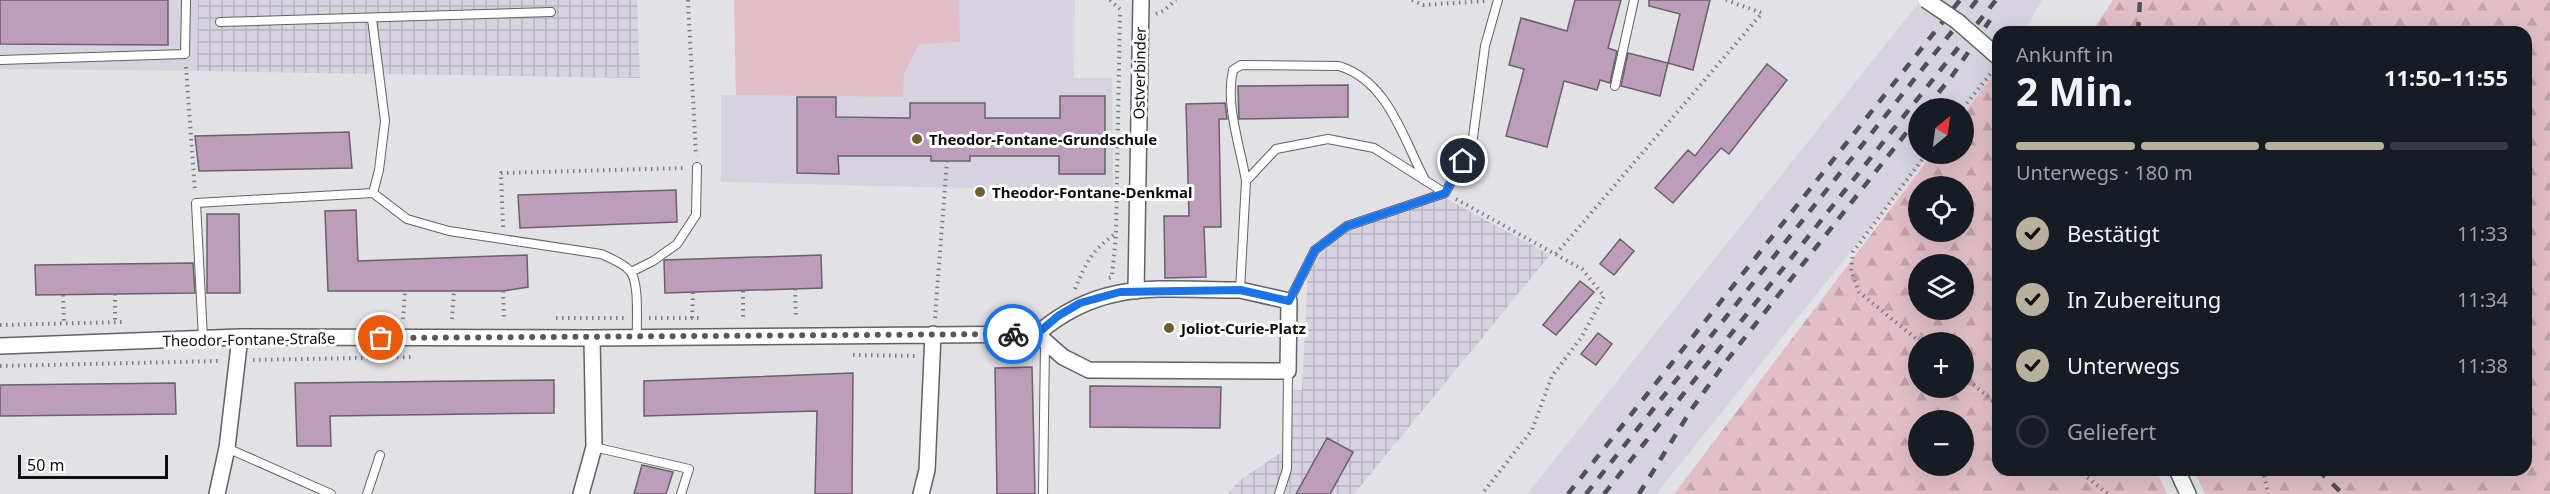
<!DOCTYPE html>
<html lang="de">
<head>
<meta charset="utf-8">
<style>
  :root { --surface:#171b24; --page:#20242c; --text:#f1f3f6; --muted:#9ea1a6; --line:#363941; --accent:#b6b09c }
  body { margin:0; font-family:"Noto Sans",sans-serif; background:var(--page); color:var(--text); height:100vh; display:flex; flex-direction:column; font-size:22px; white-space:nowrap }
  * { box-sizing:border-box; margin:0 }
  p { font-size:20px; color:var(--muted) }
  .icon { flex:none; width:33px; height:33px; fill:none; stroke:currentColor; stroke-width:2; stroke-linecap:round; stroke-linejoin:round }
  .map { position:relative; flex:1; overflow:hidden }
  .side { position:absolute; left:1992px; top:26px; width:540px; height:450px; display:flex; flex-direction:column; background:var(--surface); border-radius:18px; box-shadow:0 6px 24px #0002 }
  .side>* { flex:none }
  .needle { width:39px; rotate:29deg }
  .fabs { position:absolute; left:1908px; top:98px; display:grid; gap:12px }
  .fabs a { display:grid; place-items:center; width:66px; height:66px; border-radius:50%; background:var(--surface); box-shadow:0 6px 24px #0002; font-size:30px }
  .scale { position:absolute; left:18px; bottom:15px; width:150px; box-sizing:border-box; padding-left:6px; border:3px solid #0e0d0f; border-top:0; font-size:16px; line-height:21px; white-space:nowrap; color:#0e0d0f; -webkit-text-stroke:4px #fff; paint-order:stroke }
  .pin { position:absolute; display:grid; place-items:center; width:51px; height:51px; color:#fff; margin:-26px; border:3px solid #fff; border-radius:50%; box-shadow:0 2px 6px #0007 }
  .courier { position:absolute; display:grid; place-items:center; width:60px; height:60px; margin:-30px; border:4px solid #1a73e8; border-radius:50%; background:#fff; color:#222; box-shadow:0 2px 8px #0007 }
  .head em { font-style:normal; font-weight:700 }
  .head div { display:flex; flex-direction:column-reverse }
  .head { display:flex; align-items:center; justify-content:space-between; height:102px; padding:0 24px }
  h1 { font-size:39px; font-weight:700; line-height:45px }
  .bar { display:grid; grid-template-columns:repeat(4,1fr); gap:9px 6px; align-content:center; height:72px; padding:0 24px }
  .bar i { height:8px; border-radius:4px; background:var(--line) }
  .bar .current { background:var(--accent) }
  .bar p { grid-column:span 4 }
  ol { padding:0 24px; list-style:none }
  li { display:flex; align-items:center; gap:18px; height:66px }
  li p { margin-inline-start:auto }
  li .icon { padding:6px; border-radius:50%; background:var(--accent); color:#111; stroke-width:4 }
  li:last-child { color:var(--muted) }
  li i { width:33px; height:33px; border:3px solid var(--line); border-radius:50% }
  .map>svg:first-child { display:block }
</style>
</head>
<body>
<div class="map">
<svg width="2550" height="494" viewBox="0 0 2550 494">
  <defs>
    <pattern id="industrial-grid" width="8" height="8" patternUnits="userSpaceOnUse" patternTransform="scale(1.5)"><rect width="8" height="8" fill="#d6d3df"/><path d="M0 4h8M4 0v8" fill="none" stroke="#b6b4be"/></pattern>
    <pattern id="forest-firs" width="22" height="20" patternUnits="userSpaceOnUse" patternTransform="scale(1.5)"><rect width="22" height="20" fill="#e2bfc8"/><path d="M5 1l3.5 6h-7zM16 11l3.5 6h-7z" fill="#c1a3ab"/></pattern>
  </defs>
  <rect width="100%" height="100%" fill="#e2e1e6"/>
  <!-- built -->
  <path fill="#d6d3df" d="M0,0H198L197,71L0,69Z
    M734,0H1075L1074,78H1112L1113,192L721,182V95H736Z
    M1921,0H2042L2024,31L1998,32V67L1964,111V108H1918V153H1930L1656,494H1527Z"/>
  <!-- industrial -->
  <path fill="url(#industrial-grid)" d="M198,0H637L640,78L197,71Z
    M1442,196L1550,255L1354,494H1228L1239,481L1283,451L1284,391L1302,390L1308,273L1323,251L1352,229Z"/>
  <!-- forest -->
  <path fill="url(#forest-firs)" fill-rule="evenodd" d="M2113,0H2550V494H2205L2194,470H2526V32L2092,31Z
    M1991,77L1998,85V470H2156L2167,494H1674L1933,153H1964V113ZM1918,186H1964V231H1918ZM1918,264H1964V309H1918ZM1918,342H1964V387H1918ZM1918,420H1964V465H1918Z"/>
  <!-- pitch -->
  <path fill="#e2bfc8" d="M734,0H959L960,42L919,44L904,74L903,97L736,95Z"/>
  <!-- building -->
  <path fill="#be9cbb" stroke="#676367" stroke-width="1.5" d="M0,0H168V45L0,44Z
    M1575,0H1621L1608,48L1617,51L1610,83L1600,80L1597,90L1564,81L1547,147L1506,136L1524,69L1509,65L1521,18L1567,31Z
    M1649,0H1710L1693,70L1668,63L1680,14L1649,6Z
    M1628,53L1668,63L1660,96L1621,86Z
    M1767,64L1787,80L1729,154L1721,148L1673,203L1655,188L1688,150L1695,156Z
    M1348,85V117L1239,119L1238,86Z
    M1060,96H1105V174H1059V156H970V161H931V156H838L839,174L797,173V97H836V117L910,118V103H985V118H1060Z
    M1225,103L1227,119H1219L1221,227H1204L1206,277L1165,278L1164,216H1189L1186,104Z
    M349,132L352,168L199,171L195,136Z
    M676,190L677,222L520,228L518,195Z
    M356,210L358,261L527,255L528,287L503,291H328L325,211Z
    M207,214H239L240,293H207Z
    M1620,239L1634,251L1614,275L1600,264Z
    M821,255L822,288L665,293L664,260Z
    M193,263L195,293L36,295L35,265Z
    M1580,281L1594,292L1556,335L1543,325Z
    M1598,333L1612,344L1596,365L1581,354Z
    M1032,367L1035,494H997L995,368Z
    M853,373L852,494H815L817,411L644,416V381Z
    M554,380V413L330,416L331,446H297L295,383Z
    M175,383L176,414L0,416V385Z
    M1090,386L1221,387L1220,428L1090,427Z
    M1327,438L1353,452L1330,494H1296Z
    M642,465L673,472L666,494H634Z"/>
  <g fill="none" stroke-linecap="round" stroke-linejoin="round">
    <!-- service casing -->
    <g stroke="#626166" stroke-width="10">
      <path id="service" d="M372,19L385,121L379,170L373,193
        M220,22L551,12
        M0,60L185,54L186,0
        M1615,86L1634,0
        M1246,181C1240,145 1225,105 1233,70L1241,65L1339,66C1388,81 1403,138 1425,180
        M631,272L653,261L677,244L696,215L697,167
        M1240,290L1246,181L1276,149L1328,139L1374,148L1445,193
        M1289,301L1315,250L1347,226L1445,193L1472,145L1485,46L1498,0
        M203,338L196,203L373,193L407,219L449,231L601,254C610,258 623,263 630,271C640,283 636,322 637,337
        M594,447L689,469L681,494
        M227,448L331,494
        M367,494L380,455
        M1043,494L1045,343
        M1279,494L1287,469L1288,371"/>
    </g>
    <!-- minor casing -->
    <g stroke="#626166" stroke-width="18">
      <path id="minor" d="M1240,290L1289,301L1288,371L1089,370L1063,357L1037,334C1102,278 1160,290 1240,290Z
        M1136,291L1141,0
        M0,346L240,337L592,338L1037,334
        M2177,470L2188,494
        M217,494L227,448L240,337
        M581,494L594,447L592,338
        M921,494L927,470L933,334"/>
    </g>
    <!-- path -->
    <path stroke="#7e7d81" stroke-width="4" stroke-dasharray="1.5 4.5" stroke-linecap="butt" d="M688,0L696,156
      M1110,0L1122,11
      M1412,0L1423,5L1485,1
      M1156,14L1163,11L1176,0
      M186,67L195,191
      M1963,108L1992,72
      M1456,199L1582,269L1604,296L1581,338L1552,376L1532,430L1482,494
      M503,227L501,173L686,168
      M1556,254L1762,13L1726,0
      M1109,278L1112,277L1116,234L1120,11
      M795,289L796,318
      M1075,289C1086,263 1091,251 1115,234
      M503,291L504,319
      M743,291V318
      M115,294V322
      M63,295L64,323
      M556,318H626
      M649,318H701
      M692,318L693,292
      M935,318L947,160
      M403,319L405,292
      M452,319L454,290
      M0,325L122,322
      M1920,342L1859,292L1851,271L1853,252L1927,153
      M853,355L917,356
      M253,360L413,357
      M0,366L221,361
      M1964,377L1998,405
      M2078,470L2108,494
      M2263,470L2268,494"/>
    <!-- service -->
    <use href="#service" stroke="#fff" stroke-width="8"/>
    <!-- minor -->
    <use href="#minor" stroke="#fff" stroke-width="15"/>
    <!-- rail -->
    <path stroke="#515053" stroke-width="4.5" stroke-dasharray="10 10" stroke-linecap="butt" d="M2138,32L2140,0
      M1926,108L1952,76L1990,20
      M2318,470L2343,494
      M1568,494L1960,0
      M1586,494L1977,0
      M1604,494L1996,0
      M1639,494L1691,410L1724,364L1918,118"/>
    <!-- minor-bridge casing -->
    <g stroke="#626166" stroke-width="18" stroke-linecap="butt">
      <path id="minor-bridge" d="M1926,0L1957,21L1998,57"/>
    </g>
    <!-- minor-bridge -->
    <use href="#minor-bridge" stroke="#fff" stroke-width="15"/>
  </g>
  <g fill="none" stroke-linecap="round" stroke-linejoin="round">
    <!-- done -->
    <path stroke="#58575a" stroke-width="6" stroke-dasharray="0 10.8" d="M381,338L1013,334"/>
    <!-- route -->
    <path stroke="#1a73e8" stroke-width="8" d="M1013,334H1037L1058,316L1080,303L1120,292L1240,290L1289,301L1315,250L1347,226L1445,193L1463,161"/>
  </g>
  <!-- markers -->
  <g fill="#6e5f2d" stroke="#fff" stroke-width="2">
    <circle cx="917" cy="139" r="6"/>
    <circle cx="980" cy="192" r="6"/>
    <circle cx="1169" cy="328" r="6"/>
  </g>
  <g text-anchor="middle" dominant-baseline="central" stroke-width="6" stroke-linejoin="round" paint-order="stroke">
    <!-- street labels -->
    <g font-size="15" fill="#0e0d0f" stroke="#fff">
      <text transform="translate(1139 73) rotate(-89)">Ostverbinder</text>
      <text transform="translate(249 339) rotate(-1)">Theodor-Fontane-Straße</text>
    </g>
    <!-- poi labels -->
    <g font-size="15" font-weight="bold" fill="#0e0d0f" stroke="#fff" text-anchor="start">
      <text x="929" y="139">Theodor-Fontane-Grundschule</text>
      <text x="992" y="192">Theodor-Fontane-Denkmal</text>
      <text x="1181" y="328">Joliot-Curie-Platz</text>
    </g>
  </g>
</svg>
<div class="fabs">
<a><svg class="needle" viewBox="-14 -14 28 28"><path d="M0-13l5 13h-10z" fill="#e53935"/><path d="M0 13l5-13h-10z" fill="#9ea1a6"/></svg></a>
<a><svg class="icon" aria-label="locate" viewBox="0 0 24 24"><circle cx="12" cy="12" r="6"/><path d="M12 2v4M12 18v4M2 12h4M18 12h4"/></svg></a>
<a><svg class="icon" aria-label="layers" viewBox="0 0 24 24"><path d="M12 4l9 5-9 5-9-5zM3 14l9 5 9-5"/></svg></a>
<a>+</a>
<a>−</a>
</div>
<div class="scale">50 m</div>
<div class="pin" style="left:381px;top:338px;background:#ea580c"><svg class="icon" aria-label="bag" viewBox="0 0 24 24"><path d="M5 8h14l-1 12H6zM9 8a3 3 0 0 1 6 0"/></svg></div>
<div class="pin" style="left:1463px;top:161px;background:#1f2937"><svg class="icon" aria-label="home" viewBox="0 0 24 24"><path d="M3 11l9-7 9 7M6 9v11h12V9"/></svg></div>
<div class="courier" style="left:1013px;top:334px"><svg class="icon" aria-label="bike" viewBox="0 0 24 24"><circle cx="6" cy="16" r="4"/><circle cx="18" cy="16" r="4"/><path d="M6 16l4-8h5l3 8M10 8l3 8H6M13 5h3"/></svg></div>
<section class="side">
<div class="head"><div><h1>2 Min.</h1><p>Ankunft in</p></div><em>11:50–11:55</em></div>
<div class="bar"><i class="current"></i><i class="current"></i><i class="current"></i><i></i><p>Unterwegs · 180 m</p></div>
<ol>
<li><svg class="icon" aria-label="check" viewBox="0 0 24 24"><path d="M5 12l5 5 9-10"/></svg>Bestätigt<p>11:33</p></li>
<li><svg class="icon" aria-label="check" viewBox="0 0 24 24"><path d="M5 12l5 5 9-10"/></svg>In Zubereitung<p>11:34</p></li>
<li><svg class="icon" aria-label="check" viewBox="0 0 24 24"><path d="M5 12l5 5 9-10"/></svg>Unterwegs<p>11:38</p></li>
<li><i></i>Geliefert</li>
</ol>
</section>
</div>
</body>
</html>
